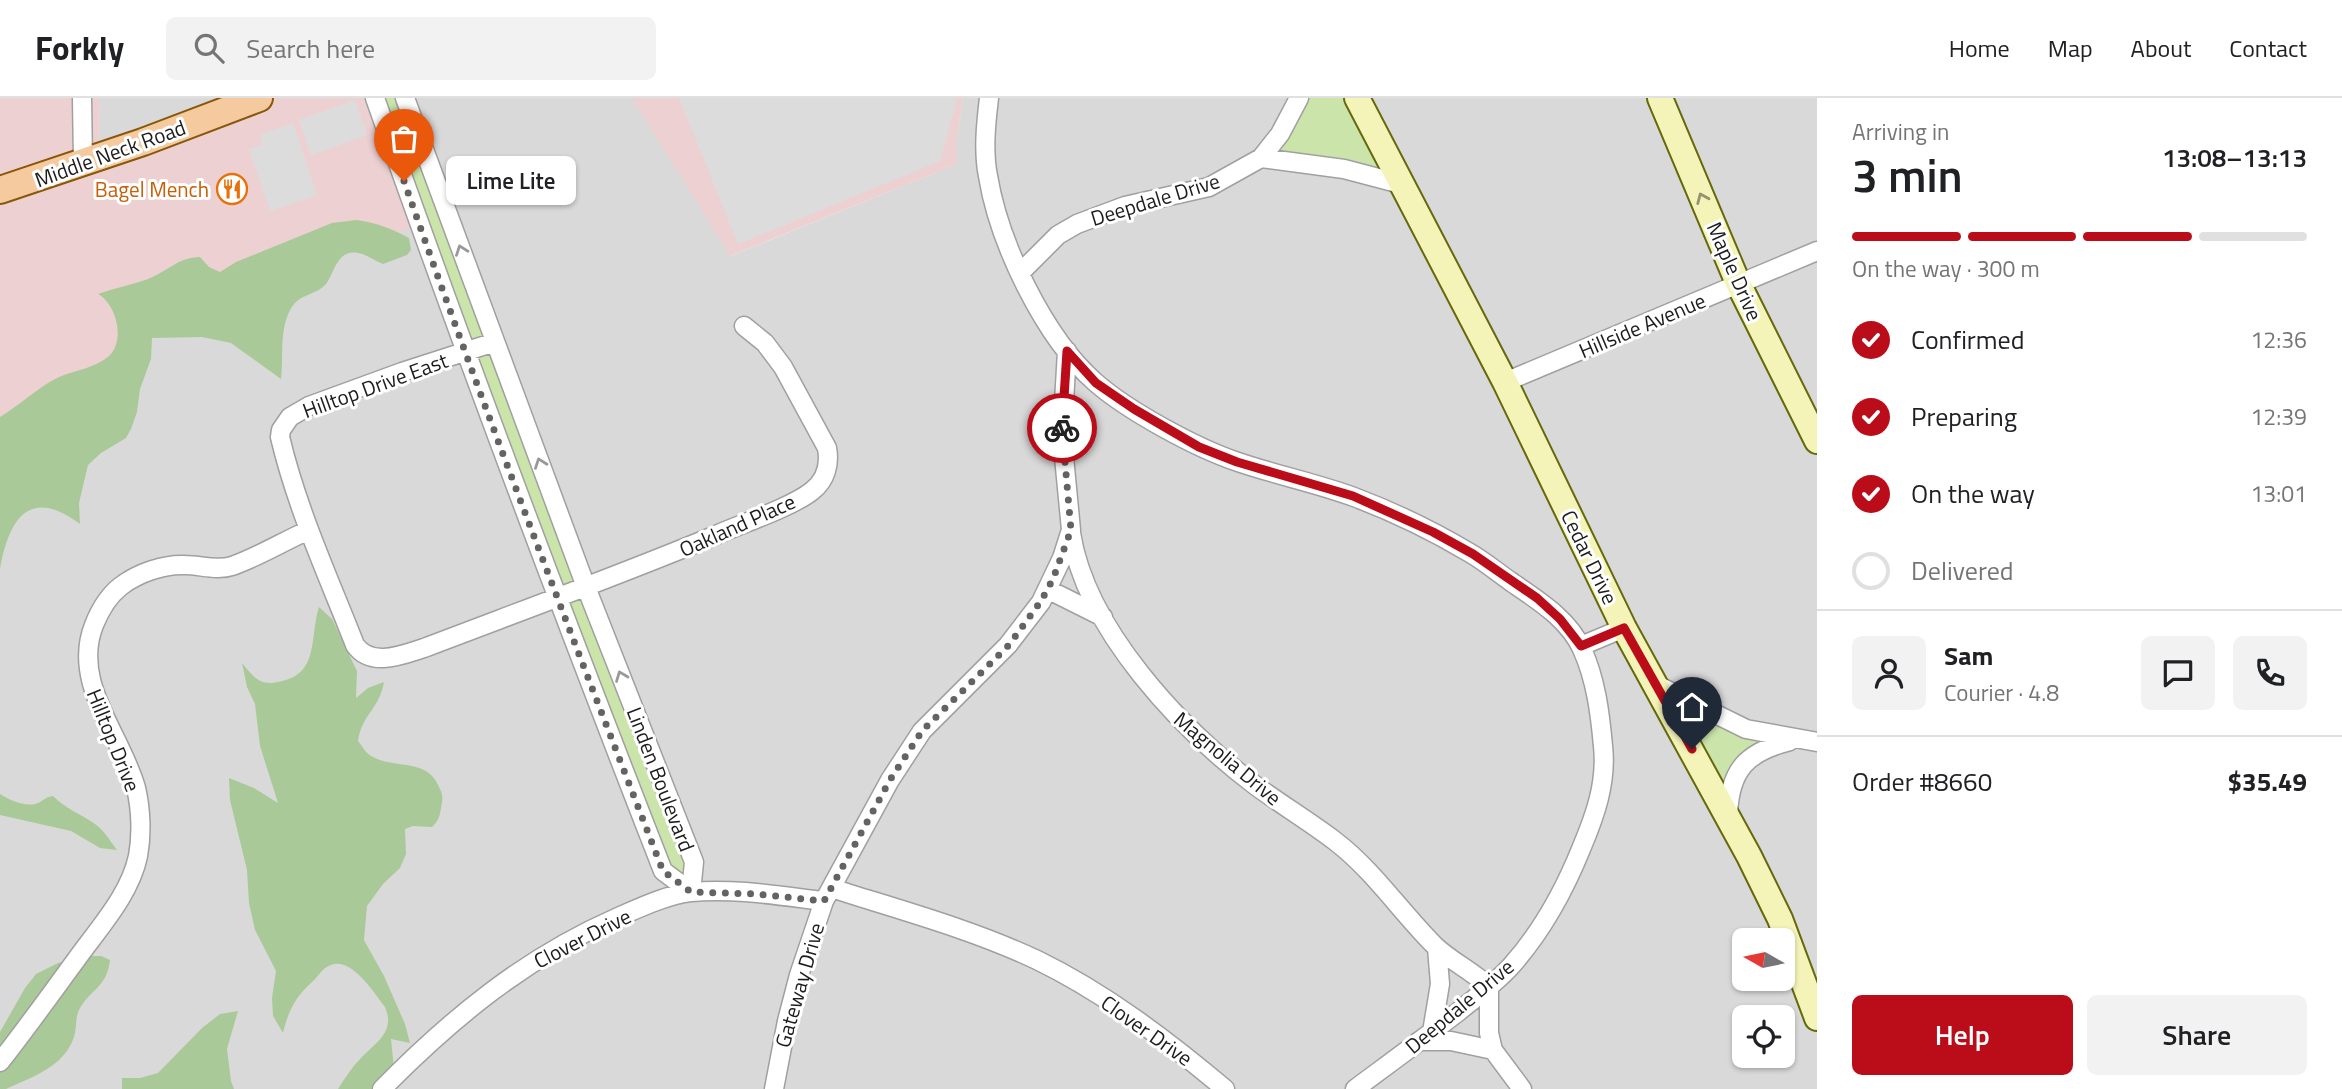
<!DOCTYPE html>
<html lang="en">
<head>
<meta charset="utf-8">
<style>
  :root { --surface:#fff; --page:#f2f2f2; --text:#202124; --muted:#757577; --line:#e0e0e0; --accent:#ba0d19 }
  body { margin:0; font-family:"Titillium Web",sans-serif; background:var(--page); color:var(--text); height:100vh; display:flex; flex-direction:column; font-size:26px; white-space:nowrap }
  * { box-sizing:border-box; margin:0 }
  p { font-size:23px; color:var(--muted) }
  .icon { flex:none; width:38px; height:38px; fill:none; stroke:currentColor; stroke-width:2; stroke-linecap:round; stroke-linejoin:round }
  .map { position:relative; flex:1; overflow:hidden }
  .sheet { display:flex; flex-direction:column; background:var(--surface); width:525px }
  .sheet>* { flex:none }
  .needle { width:46px; rotate:279deg }
  .fabs { position:absolute; left:1732px; top:830px; display:grid; gap:14px }
  .fabs a { display:grid; place-items:center; width:63px; height:63px; border-radius:10px; background:var(--surface); box-shadow:0 2px 5px #0004; font-size:35px }
  .pin { position:absolute; display:grid; place-items:center; width:60px; height:60px; color:#fff; margin:-72px -30px; border-radius:50% 50% 50% 0; rotate:-45deg; box-shadow:0 0 7px #0007 }
  .pin .icon { rotate:45deg }
  .courier { position:absolute; display:grid; place-items:center; width:70px; height:70px; margin:-35px; border:5px solid #ba0d19; border-radius:50%; background:#fff; color:#222; box-shadow:0 2px 9px #0007 }
  .bubble { position:absolute; height:49px; border-radius:10px; background:var(--surface); box-shadow:0 2px 5px #0004; font-size:23px; font-weight:600; line-height:49px; text-align:center }
  .head em { font-style:normal; font-weight:600 }
  .head div { display:flex; flex-direction:column-reverse }
  .head { display:flex; align-items:center; justify-content:space-between; height:119px; padding:0 35px }
  h1 { font-size:46px; font-weight:600; line-height:52px }
  .bar { display:grid; grid-template-columns:repeat(4,1fr); gap:10px 7px; align-content:center; height:84px; padding:0 35px }
  .bar i { height:9px; border-radius:5px; background:var(--line) }
  .bar .current { background:var(--accent) }
  .bar p { grid-column:span 4 }
  .line { display:flex; align-items:center; gap:18px; padding:0 35px; border-top:2px solid var(--line) }
  .line div { flex:1 }
  .round { display:grid; place-items:center; flex:none; width:74px; height:74px; border-radius:10px; background:var(--page) }
  ol { padding:0 35px; list-style:none }
  li { display:flex; align-items:center; gap:21px; height:77px }
  li p { margin-inline-start:auto }
  li .icon { padding:7px; border-radius:50%; background:var(--accent); color:#fff; stroke-width:4 }
  li:last-child { color:var(--muted) }
  li i { width:38px; height:38px; border:4px solid var(--line); border-radius:50% }
  .cta { display:flex; gap:14px; margin-top:auto; padding:14px 35px }
  .cta a { flex:1; height:80px; border-radius:10px; background:var(--accent); color:#fff; font-size:28px; font-weight:600; line-height:80px; text-align:center }
  .cta a+a { background:var(--page); color:var(--text) }
  header { display:flex; align-items:center; gap:42px; box-sizing:border-box; height:98px; padding:0 35px; background:var(--surface); border-bottom:2px solid var(--line) }
  header strong { font-size:33px }
  nav { display:flex; gap:38px; margin-inline-start:auto; font-size:24px }
  .search { width:490px; height:63px; background:var(--page); display:flex; align-items:center; gap:18px; box-sizing:border-box; padding:0 24px; border-radius:10px; color:var(--muted); font-size:26px }
  main { display:flex; flex:1; min-height:0 }
  .map>svg:first-child { display:block }
</style>
</head>
<body>
<header>
<strong>Forkly</strong>
<div class="search"><svg class="icon" aria-label="search" viewBox="0 0 24 24"><circle cx="10" cy="10" r="6"/><path d="M15 15l6 6"/></svg>Search here</div>
<nav><a>Home</a><a>Map</a><a>About</a><a>Contact</a></nav>
</header>
<main>
<div class="map">
<svg width="1817" height="991" viewBox="0 0 1817 991">
  <rect width="100%" height="100%" fill="#ece8e2"/>
  <!-- residential -->
  <path fill="#dad9d9" fill-rule="evenodd" d="M100,0H259L99,59Z
    M404,0H632L731,158L957,66V39L963,0H1817V991H0V326L127,239ZM1745,842H1783V880H1745ZM1745,919H1783V957H1745Z"/>
  <!-- commercial -->
  <path fill="#edd1d2" d="M0,0H100L99,58L258,0H376L420,128L165,197L138,259L0,326Z
    M632,0H963L957,39V66L730,158Z"/>
  <!-- grass -->
  <path fill="#cae4aa" d="M376,0H404L694,764L691,794L663,773Z
    M1305,0H1347L1381,71L1275,56Z
    M1665,595L1782,642L1759,649L1725,703Z"/>
  <!-- forest -->
  <path fill="#aac999" d="M356,122C375,124 393,131 409,140L411,152L407,157L383,166C375,163 366,156 358,155C337,151 335,174 326,186C318,196 302,196 294,206C278,227 284,258 281,281L231,245L202,239L152,240L151,261L140,291L137,314L131,331L126,340L101,355L88,367L79,405L80,426C29,388 9,421 0,471V319C20,307 38,289 59,279C75,272 96,270 109,258C126,242 116,206 98,196C114,190 132,187 148,181C167,174 178,159 200,159L209,169L220,174L236,164L332,125Z
    M319,509L332,521L357,573L356,600L368,590L384,584C379,612 362,616 358,643C363,649 366,656 373,659C395,671 428,660 439,689C442,695 443,698 442,705C440,715 440,722 432,729L413,728L405,731L406,756L400,770L383,786L367,808L364,842L384,878L405,926L410,945L391,941L396,991H338C345,980 352,969 361,960C375,945 396,934 385,909C374,895 349,854 327,869C321,872 317,880 312,884C295,899 288,914 283,935L273,918L272,900L276,873L255,832L249,805L247,772L230,702L229,680L254,690L278,705L260,648L255,606L247,589L242,565C253,578 259,588 278,584C320,577 309,541 319,509Z
    M0,696C9,702 27,710 38,705C44,702 46,699 53,698C66,711 81,716 95,726C105,733 110,743 117,752L100,750L71,733L0,717Z
    M89,858H101L110,862C107,890 90,891 79,912C75,920 77,930 74,939C64,969 32,979 6,991H0V934L25,890L36,876L58,865Z
    M238,913L227,951L231,983L234,991H122V980H140L158,975L202,930L220,916Z"/>
  <!-- parking -->
  <path fill="#dcdcdc" d="M679,0H955L956,4L940,63L738,146Z
    M355,2L367,37L311,57L299,22Z
    M293,25L317,97L270,113L249,51L261,47V36Z"/>
  <g fill="none" stroke-linecap="round" stroke-linejoin="round">
    <!-- street casing -->
    <g stroke="#a0a0a0" stroke-width="21">
      <path id="street" d="M82,0L83,65
        M375,0C466,260 563,517 663,773L691,794L694,764L586,489L405,0
        M989,0C986,25 983,53 988,78C999,145 1044,239 1095,284C1128,313 1196,350 1238,364C1276,377 1316,385 1354,399C1394,414 1433,433 1470,455C1484,463 1497,474 1510,483C1537,502 1568,520 1582,551C1596,582 1600,615 1603,648C1607,685 1595,718 1581,751C1564,793 1542,833 1512,867C1496,885 1476,899 1458,914C1424,940 1390,965 1355,991
        M1261,60L1344,71L1401,86
        M1020,175L1058,137L1077,126L1125,108L1209,89L1261,60L1280,36L1299,0
        M495,244L402,274L309,308L290,319L281,332L280,339C297,411 328,478 355,547C371,570 402,557 424,550C521,513 620,477 716,437C741,426 792,409 812,393C826,382 830,366 827,350L783,269L765,245L744,228
        M1505,284L1817,153
        M1071,435C1086,532 1182,632 1256,688C1282,707 1310,724 1335,743C1374,773 1400,813 1434,847C1450,863 1473,873 1489,889V935L1493,952L1522,991
        M1047,491L1103,519
        M1581,548L1624,530
        M1655,586L1746,631L1817,644
        M1728,716C1730,671 1747,654 1790,643
        M831,790C900,812 971,831 1037,862C1105,895 1168,943 1225,991
        M1432,934L1440,886L1437,850
        M1419,943H1451L1493,952
        M0,964C26,931 51,896 76,862C98,831 130,797 138,758C142,737 141,711 136,690C121,636 71,585 94,527C100,512 108,498 121,488C138,475 164,466 185,467C200,467 217,473 232,468C258,459 284,443 309,432
        M382,991C452,920 525,860 616,820C639,810 666,797 691,794C735,790 781,798 824,803
        M774,991L787,923L799,877L824,803L890,682L922,633L1008,547L1041,504L1062,460L1071,432L1062,338L1067,253"/>
    </g>
    <!-- secondary casing -->
    <g stroke="#65690c" stroke-width="28">
      <path id="secondary" d="M1357,0L1505,284L1624,530L1749,758L1780,821L1817,920
        M1660,0L1738,185L1817,343"/>
    </g>
    <!-- primary casing -->
    <g stroke="#89570a" stroke-width="30">
      <path id="primary" d="M0,92L143,44L259,0"/>
    </g>
    <!-- street -->
    <use href="#street" stroke="#fff" stroke-width="18"/>
    <!-- secondary -->
    <use href="#secondary" stroke="#f4f4b8" stroke-width="24"/>
    <!-- primary -->
    <use href="#primary" stroke="#f5ca9e" stroke-width="26"/>
  </g>
  <!-- one-way arrows -->
  <defs><path id="oneway-chevron" d="M-2-3.5L2.5 0L-2 3.5" fill="none" stroke-width="1.6" stroke-linecap="round" stroke-linejoin="round" transform="scale(1.75)"/></defs>
  <use stroke="#939372" href="#oneway-chevron" transform="translate(1702 100) rotate(-113)"/>
  <g stroke="#999">
    <use href="#oneway-chevron" transform="translate(461 152) rotate(-110)"/>
    <use href="#oneway-chevron" transform="translate(540 365) rotate(-110)"/>
    <use href="#oneway-chevron" transform="translate(621 578) rotate(-111)"/>
  </g>
  <g fill="none" stroke-linecap="round" stroke-linejoin="round">
    <!-- done -->
    <path stroke="#656361" stroke-width="7" stroke-dasharray="0 12.6" d="M404,83C485,315 574,544 663,773L691,794L755,796L824,803L890,682L922,633L1009,547L1041,503L1053,481L1071,432L1062,330"/>
    <!-- route -->
    <path stroke="#ba0d19" stroke-width="9" d="M1062,330L1067,253L1096,285L1134,311L1199,349L1237,364L1353,398L1433,434L1473,456L1537,500L1560,521L1581,548L1624,530L1692,651"/>
  </g>
  <!-- icons -->
  <defs>
    <g id="restaurant-ring" transform="scale(1.575)"><circle r="9.5" fill="#fff" stroke="#e8710a" stroke-width="1.5"/><path d="M-5-6h1v4h1v-4h1v4h1v-4h1v5L-1.5 .5V6h-2V.5L-5-1ZM5-6V6H3V1.5H1.5Q1.5-4 5-6Z" fill="#e8710a"/></g>
  </defs>
  <g fill-rule="evenodd">
    <use href="#restaurant-ring" x="232" y="91"/>
  </g>
  <g text-anchor="middle" dominant-baseline="central" stroke-width="6" stroke-linejoin="round" paint-order="stroke">
    <!-- street labels -->
    <g font-size="21" fill="#1c1c1c" stroke="#fff">
      <text transform="translate(110 55) rotate(-20)">Middle Neck Road</text>
      <text transform="translate(1155 101) rotate(-17)">Deepdale Drive</text>
      <text transform="translate(1735 173) rotate(66)">Maple Drive</text>
      <text transform="translate(1642 227) rotate(-23)">Hillside Avenue</text>
      <text transform="translate(375 287) rotate(-20)">Hilltop Drive East</text>
      <text transform="translate(737 427) rotate(-24)">Oakland Place</text>
      <text transform="translate(1590 459) rotate(64)">Cedar Drive</text>
      <text transform="translate(114 642) rotate(68)">Hilltop Drive</text>
      <text transform="translate(1228 660) rotate(40)">Magnolia Drive</text>
      <text transform="translate(661 681) rotate(69)">Linden Boulevard</text>
      <text transform="translate(582 840) rotate(-27)">Clover Drive</text>
      <text transform="translate(799 887) rotate(-74)">Gateway Drive</text>
      <text transform="translate(1459 908) rotate(-40)">Deepdale Drive</text>
      <text transform="translate(1147 932) rotate(35)">Clover Drive</text>
    </g>
    <!-- food labels -->
    <g font-size="21" fill="#c56008" stroke="#fff" text-anchor="end">
      <text x="209" y="91">Bagel Mench</text>
    </g>
  </g>
</svg>
<div class="fabs">
<a><svg class="needle" viewBox="-14 -14 28 28"><path d="M0-13l5 13h-10z" fill="#e53935"/><path d="M0 13l5-13h-10z" fill="#757577"/></svg></a>
<a><svg class="icon" aria-label="locate" viewBox="0 0 24 24"><circle cx="12" cy="12" r="6"/><path d="M12 2v4M12 18v4M2 12h4M18 12h4"/></svg></a>
</div>
<div class="pin" style="left:404px;top:83px;background:#ea580c"><svg class="icon" aria-label="bag" viewBox="0 0 24 24"><path d="M5 8h14l-1 12H6zM9 8a3 3 0 0 1 6 0"/></svg></div>
<div class="pin" style="left:1692px;top:651px;background:#1f2937"><svg class="icon" aria-label="home" viewBox="0 0 24 24"><path d="M3 11l9-7 9 7M6 9v11h12V9"/></svg></div>
<div class="courier" style="left:1062px;top:330px"><svg class="icon" aria-label="bike" viewBox="0 0 24 24"><circle cx="6" cy="16" r="4"/><circle cx="18" cy="16" r="4"/><path d="M6 16l4-8h5l3 8M10 8l3 8H6M13 5h3"/></svg></div>
<div class="bubble" style="left:446px;top:58px;width:130px">Lime Lite</div>
</div>
<section class="sheet">
<div class="head"><div><h1>3 min</h1><p>Arriving in</p></div><em>13:08–13:13</em></div>
<div class="bar"><i class="current"></i><i class="current"></i><i class="current"></i><i></i><p>On the way · 300 m</p></div>
<ol>
<li><svg class="icon" aria-label="check" viewBox="0 0 24 24"><path d="M5 12l5 5 9-10"/></svg>Confirmed<p>12:36</p></li>
<li><svg class="icon" aria-label="check" viewBox="0 0 24 24"><path d="M5 12l5 5 9-10"/></svg>Preparing<p>12:39</p></li>
<li><svg class="icon" aria-label="check" viewBox="0 0 24 24"><path d="M5 12l5 5 9-10"/></svg>On the way<p>13:01</p></li>
<li><i></i>Delivered</li>
</ol>
<div class="line" style="height:126px"><a class="round"><svg class="icon" aria-label="person" viewBox="0 0 24 24"><circle cx="12" cy="8" r="4"/><path d="M4 21q1-7 8-7t8 7"/></svg></a><div><b>Sam</b><p>Courier · 4.8</p></div><a class="round"><svg class="icon" aria-label="chat" viewBox="0 0 24 24"><path d="M4 5h16v11H9l-5 4z"/></svg></a><a class="round"><svg class="icon" aria-label="phone" viewBox="0 0 24 24"><path d="M5 4h4l2 5-3 2q2 4 5 5l2-3 5 2v4C11 20 4 13 5 4z"/></svg></a></div>
<div class="line" style="height:91px"><div>Order #8660</div><b>$35.49</b></div>
<div class="cta"><a>Help</a><a>Share</a></div>
</section>
</main>
</body>
</html>
